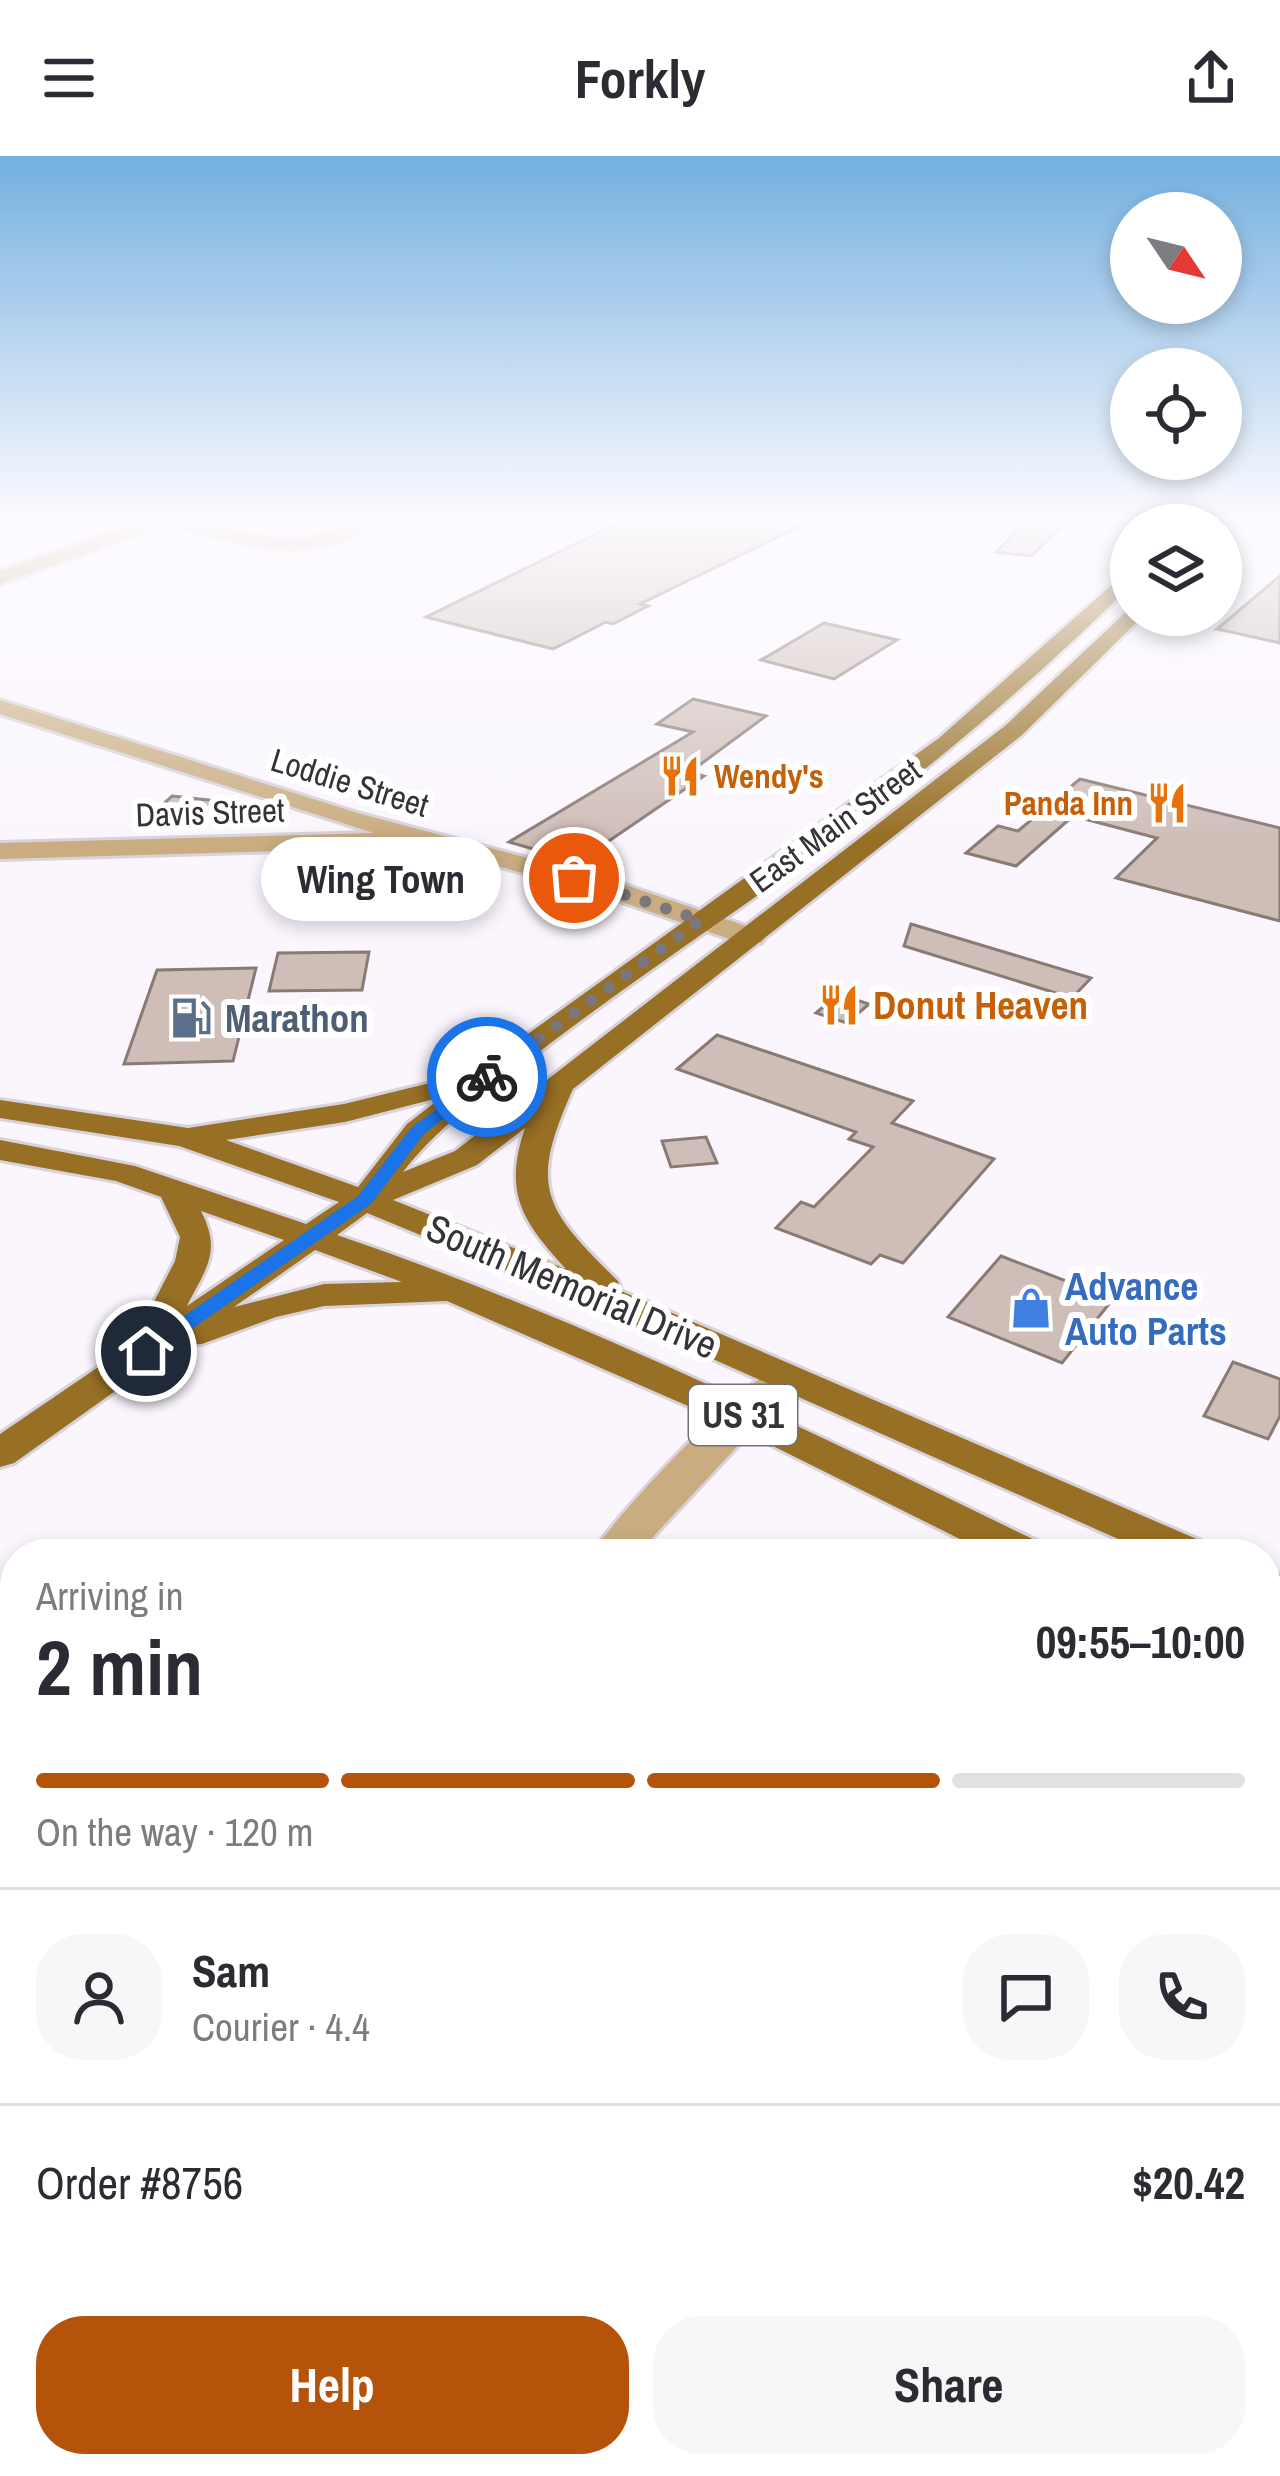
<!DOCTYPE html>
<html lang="en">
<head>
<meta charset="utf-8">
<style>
  :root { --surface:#fff; --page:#f7f7f7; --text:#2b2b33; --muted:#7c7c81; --line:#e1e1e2; --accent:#b45309 }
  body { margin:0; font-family:"Archivo Narrow",sans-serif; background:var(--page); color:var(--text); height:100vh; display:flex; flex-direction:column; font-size:45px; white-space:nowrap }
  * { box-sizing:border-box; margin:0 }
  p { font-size:39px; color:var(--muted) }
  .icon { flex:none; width:66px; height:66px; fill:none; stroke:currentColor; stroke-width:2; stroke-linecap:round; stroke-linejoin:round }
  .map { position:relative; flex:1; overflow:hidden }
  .drawer { position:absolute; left:0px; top:1383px; width:1281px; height:939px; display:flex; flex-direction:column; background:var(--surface); border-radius:48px 48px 0 0; box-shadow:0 6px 18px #0003 }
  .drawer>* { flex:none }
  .needle { width:78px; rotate:125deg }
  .controls { position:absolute; left:1110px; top:36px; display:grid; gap:24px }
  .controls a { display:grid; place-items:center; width:132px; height:132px; border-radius:50%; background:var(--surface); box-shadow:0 6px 18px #0003; font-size:60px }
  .pin { position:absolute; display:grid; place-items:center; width:102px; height:102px; color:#fff; margin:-51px; border:6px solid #fff; border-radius:50%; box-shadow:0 3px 12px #0007 }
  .courier { position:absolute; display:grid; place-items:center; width:120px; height:120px; margin:-60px; border:9px solid #1a73e8; border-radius:50%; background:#fff; color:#222; box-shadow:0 3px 15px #0007 }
  .bubble { position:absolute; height:84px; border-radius:42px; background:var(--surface); box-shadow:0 6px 18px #0003; font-size:39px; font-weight:700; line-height:84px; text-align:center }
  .headline em { font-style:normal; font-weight:700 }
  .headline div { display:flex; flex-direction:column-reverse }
  .headline { display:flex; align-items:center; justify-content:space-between; height:204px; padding:0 36px }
  h1 { font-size:78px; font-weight:700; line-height:90px }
  .bar { display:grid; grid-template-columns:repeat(4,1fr); gap:18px 12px; align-content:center; height:144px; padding:0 36px }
  .bar i { height:15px; border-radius:9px; background:var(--line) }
  .bar .active { background:var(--accent) }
  .bar p { grid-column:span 4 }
  .line { display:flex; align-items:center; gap:30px; padding:0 36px; border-top:3px solid var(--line) }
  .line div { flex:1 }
  .round { display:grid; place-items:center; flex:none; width:126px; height:126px; border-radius:48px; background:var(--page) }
  .action { display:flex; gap:24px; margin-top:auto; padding:24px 36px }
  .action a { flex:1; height:138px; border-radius:48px; background:var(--accent); color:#fff; font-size:48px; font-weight:700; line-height:138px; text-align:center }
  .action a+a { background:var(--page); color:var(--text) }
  header { display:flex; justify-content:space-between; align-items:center; height:156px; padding:0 36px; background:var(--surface); font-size:54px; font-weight:700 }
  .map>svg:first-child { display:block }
</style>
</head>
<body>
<header><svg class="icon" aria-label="menu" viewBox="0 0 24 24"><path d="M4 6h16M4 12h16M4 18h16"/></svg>Forkly<svg class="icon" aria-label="share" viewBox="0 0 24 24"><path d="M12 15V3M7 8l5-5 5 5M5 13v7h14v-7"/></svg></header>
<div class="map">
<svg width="1280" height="2320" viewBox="0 0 1280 2320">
  <rect width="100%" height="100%" fill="#fbf6fe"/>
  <!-- building -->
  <path fill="#cfbeb8" stroke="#897a74" stroke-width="3" d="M633,360L689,366L703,360H821L640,448L648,450L613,468L606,466L553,493L426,461Z
    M1030,361L1067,366L1031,400L996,396Z
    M1280,420V487L1217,473Z
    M824,467L897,484L834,523L761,504Z
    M693,543L766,560L690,616L704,620L578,706L509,686L693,576L657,568Z
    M1080,623L1280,672V765L1116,722L1157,682L1073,660L1016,710L966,697L998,670L1018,675Z
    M172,640L217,645L192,669L147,663Z
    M911,768L1091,822L1072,842L904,790Z
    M369,796L362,834L269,835L278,797Z
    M256,812L233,905L124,908L157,814Z
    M838,838L869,848L847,867L816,857Z
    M717,879L913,945L892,967L994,1003L903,1107L880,1099L871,1108L776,1072L801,1046L814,1051L873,991L849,983L856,976L677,913Z
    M706,981L717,1007L671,1011L662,985Z
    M1001,1100L1113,1143L1062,1207L948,1161Z
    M1233,1206L1280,1223V1260L1268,1283L1204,1260Z"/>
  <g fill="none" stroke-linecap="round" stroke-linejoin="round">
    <!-- minor casing -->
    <g stroke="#d8d3da" stroke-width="6">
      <path id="minor" d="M142,360C193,358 242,383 294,382C331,382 360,358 396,360L341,385L296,394L254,390L165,369L0,428V415L145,364Z
        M1144,360H1189L1220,368L1179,369Z
        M0,544L361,658L611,724L761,775L765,781L761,787H741L593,736L394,682L392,689L383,692L0,703V687L374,677L0,558Z
        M782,1210L795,1213L801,1222L637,1398H592C612,1363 747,1219 782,1210Z
        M1280,1650V1706L1266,1711V1655Z
        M0,1868L15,1874V1930L0,1924Z
        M15,1984V2046L0,2053V1990Z
        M467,2307H529L532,2320H470Z
        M948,2307H1010L1005,2320H943Z"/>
    </g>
    <!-- major casing -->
    <g stroke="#d8d3da" stroke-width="6">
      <path id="major" d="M1170,360H1189L1181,369H1162Z
        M1209,360H1227L1220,369H1201Z
        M1131,412V429C1008,552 874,658 731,758C659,808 586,859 517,913C476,945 435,974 403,1016L455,995L1006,569L1127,455L1144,459L1022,579L573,933C528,1033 544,1052 618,1125L621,1135L1206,1387L1212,1398H1152L607,1156L367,1057L337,1079C579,1161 811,1276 1041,1387L1047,1398H990L727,1267L447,1145L324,1150L276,1161L202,1188L180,1189L14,1307L0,1311V1278L132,1188L175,1105L180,1081L161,1041L116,1025L0,1004V984L135,1010L306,1068L339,1046L179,990L0,962V944L188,972L344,948L475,916L939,582ZM442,941L407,968L358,1031L226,984L345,966ZM525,972C503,1037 522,1065 566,1113L393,1044L477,1009ZM201,1055L284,1084L187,1150C206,1112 222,1096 201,1055ZM315,1094L402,1126L324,1128L234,1151Z
        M1266,1414L1280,1419V1452L1266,1448Z
        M1266,1499L1280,1503V1540L1266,1536Z"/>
    </g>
    <!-- minor -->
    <use href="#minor" fill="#c9ad81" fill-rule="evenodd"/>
    <!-- major -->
    <use href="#major" fill="#976f25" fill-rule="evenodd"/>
  </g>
  <!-- sky -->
  <linearGradient id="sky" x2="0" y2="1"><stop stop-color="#74b0df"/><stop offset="0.53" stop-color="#fdfbff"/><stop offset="1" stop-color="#fdfbff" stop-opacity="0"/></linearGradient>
  <rect width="1280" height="684" fill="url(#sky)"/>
  <!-- route -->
  <path fill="#1a73e8" d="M487,916L495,921L492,924L424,978L371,1048L153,1200H139V1191L358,1040L412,971Z"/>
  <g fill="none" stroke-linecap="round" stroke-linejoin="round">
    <!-- done -->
    <path stroke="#7b777d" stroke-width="12" stroke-dasharray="0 21.6" d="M487,921L701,764L574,722"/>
  </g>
  <!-- icons -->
  <defs>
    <g id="restaurant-bare" transform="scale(3.24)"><path d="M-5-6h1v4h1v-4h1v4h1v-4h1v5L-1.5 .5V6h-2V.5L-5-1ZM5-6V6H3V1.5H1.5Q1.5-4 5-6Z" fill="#e8710a" stroke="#fff" stroke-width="2.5" paint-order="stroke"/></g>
    <g id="fuel-bare" transform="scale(3.24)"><path d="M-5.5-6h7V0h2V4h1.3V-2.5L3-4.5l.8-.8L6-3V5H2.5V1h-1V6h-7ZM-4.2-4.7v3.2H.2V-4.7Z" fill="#5c6f8a" stroke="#fff" stroke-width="2.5" paint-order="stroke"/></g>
    <g id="shop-bare" transform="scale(3.24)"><path d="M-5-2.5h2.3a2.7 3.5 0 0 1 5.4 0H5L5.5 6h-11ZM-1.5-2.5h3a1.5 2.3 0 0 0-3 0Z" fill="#3f7fe0" stroke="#fff" stroke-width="2.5" paint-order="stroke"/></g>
  </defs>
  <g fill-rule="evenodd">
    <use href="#restaurant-bare" x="680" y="620"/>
    <use href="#restaurant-bare" x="1167" y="647"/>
    <use href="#restaurant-bare" x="839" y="849"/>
    <use href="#fuel-bare" x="191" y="862"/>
    <use href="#shop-bare" x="1031" y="1152"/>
  </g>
  <g text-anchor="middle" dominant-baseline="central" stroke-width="12" stroke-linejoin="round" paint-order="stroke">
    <!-- far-food labels -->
    <g font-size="33" font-weight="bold" fill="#c56008" stroke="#fff" text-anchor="start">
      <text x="714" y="620">Wendy's</text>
      <text x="1133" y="647" text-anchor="end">Panda Inn</text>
    </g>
    <!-- far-street labels -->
    <g font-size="33" fill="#363238" stroke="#fff">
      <text transform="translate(350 626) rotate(17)">Loddie Street</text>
      <text transform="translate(210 656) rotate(-2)">Davis Street</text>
      <text transform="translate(835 669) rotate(-36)">East Main Street</text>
    </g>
    <!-- shield labels -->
    <rect fill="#fff" stroke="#727074" stroke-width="3" x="689" y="1229" width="108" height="60" rx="9"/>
    <g font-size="36" font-weight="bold" fill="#363238">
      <text x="743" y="1259">US 31</text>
    </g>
    <!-- food labels -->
    <g font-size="39" font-weight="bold" fill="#c56008" stroke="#fff" text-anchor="start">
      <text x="873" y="849">Donut Heaven</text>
    </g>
    <!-- service labels -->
    <g font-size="39" font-weight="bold" fill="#4e5e75" stroke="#fff" text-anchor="start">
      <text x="225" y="862">Marathon</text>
    </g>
    <!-- street labels -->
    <g font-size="39" fill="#363238" stroke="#fff">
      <text transform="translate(572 1130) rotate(23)">South Memorial Drive</text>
    </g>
    <!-- shop labels -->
    <g font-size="39" font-weight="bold" fill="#366cbe" stroke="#fff" text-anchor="start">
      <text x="1065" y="1130">Advance<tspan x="1065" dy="45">Auto Parts</tspan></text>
    </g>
  </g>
</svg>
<div class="controls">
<a><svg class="needle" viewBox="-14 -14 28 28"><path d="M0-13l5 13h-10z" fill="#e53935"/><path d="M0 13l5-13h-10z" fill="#7c7c81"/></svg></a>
<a><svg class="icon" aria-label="locate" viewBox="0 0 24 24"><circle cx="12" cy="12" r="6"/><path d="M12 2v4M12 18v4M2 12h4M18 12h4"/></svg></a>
<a><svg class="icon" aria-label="layers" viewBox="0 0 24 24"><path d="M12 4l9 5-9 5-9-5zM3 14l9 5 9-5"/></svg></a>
</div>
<div class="pin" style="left:574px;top:722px;background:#ea580c"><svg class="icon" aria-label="bag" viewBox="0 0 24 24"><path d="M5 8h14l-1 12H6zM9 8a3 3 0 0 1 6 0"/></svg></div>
<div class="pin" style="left:146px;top:1195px;background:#1f2937"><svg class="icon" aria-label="home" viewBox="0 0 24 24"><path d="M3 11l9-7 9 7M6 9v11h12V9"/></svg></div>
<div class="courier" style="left:487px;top:921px"><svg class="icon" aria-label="bike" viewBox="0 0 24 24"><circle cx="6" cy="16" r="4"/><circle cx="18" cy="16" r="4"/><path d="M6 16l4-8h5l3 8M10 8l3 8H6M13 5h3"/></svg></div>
<div class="bubble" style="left:261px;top:681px;width:240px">Wing Town</div>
<section class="drawer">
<div class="headline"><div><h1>2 min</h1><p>Arriving in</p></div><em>09:55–10:00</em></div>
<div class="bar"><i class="active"></i><i class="active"></i><i class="active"></i><i></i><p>On the way · 120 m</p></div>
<div class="line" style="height:216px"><a class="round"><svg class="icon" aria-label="person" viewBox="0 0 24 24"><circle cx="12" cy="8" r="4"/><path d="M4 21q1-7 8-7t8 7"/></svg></a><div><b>Sam</b><p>Courier · 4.4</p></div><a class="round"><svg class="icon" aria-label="chat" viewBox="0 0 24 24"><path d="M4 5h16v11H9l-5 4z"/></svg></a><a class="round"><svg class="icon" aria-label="phone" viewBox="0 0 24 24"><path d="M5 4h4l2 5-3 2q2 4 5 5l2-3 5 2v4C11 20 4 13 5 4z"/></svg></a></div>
<div class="line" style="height:156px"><div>Order #8756</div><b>$20.42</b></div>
<div class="action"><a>Help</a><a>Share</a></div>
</section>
</div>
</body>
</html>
